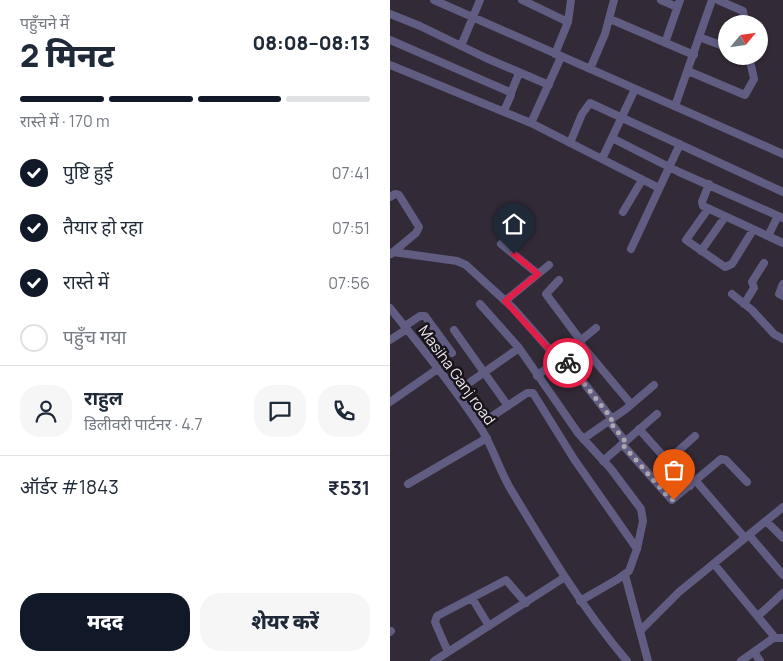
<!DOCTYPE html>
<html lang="hi">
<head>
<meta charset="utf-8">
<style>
  :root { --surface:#fff; --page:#f6f6f7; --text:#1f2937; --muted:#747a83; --line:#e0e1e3; --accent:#111827 }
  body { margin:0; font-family:Manrope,"Noto Sans Devanagari",sans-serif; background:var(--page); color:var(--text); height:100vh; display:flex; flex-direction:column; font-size:19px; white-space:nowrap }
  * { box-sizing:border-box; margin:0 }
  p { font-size:16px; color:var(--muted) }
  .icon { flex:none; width:28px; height:28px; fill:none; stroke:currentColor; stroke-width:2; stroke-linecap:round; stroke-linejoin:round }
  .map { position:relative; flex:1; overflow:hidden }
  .side { display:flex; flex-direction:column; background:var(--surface); width:390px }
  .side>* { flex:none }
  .needle { width:32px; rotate:61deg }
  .fabs { position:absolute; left:328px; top:15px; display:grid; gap:10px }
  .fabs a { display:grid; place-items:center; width:50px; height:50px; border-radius:50%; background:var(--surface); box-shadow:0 1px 4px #0004; font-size:25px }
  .pin { position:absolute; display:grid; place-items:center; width:42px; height:42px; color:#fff; margin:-51px -21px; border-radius:50% 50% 50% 0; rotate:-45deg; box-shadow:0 0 5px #0007 }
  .pin .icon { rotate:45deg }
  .courier { position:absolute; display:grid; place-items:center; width:50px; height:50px; margin:-25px; border:4px solid #e11d48; border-radius:50%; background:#fff; color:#222; box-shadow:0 1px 6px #0007 }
  .headline em { font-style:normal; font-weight:800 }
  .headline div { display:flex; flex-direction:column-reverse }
  .headline { display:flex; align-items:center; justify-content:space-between; height:85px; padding:0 20px }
  h1 { font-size:32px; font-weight:800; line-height:38px }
  .bar { display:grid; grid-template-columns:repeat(4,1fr); gap:8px 5px; align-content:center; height:60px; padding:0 20px }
  .bar i { height:6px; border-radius:4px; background:var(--line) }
  .bar .active { background:var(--accent) }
  .bar p { grid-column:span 4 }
  .line { display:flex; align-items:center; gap:12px; padding:0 20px; border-top:1px solid var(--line) }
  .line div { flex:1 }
  .round { display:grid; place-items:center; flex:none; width:52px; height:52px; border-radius:20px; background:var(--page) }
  ol { padding:0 20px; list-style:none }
  li { display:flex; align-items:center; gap:15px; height:55px }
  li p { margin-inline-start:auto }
  li .icon { padding:5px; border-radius:50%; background:var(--accent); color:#fff; stroke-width:4 }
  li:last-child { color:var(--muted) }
  li i { width:28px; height:28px; border:2px solid var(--line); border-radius:50% }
  .button { display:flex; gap:10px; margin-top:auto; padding:10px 20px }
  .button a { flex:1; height:58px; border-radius:20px; background:var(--accent); color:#fff; font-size:20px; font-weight:800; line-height:58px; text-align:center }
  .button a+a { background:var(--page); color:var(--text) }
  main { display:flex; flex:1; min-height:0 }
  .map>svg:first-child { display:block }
</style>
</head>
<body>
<main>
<section class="side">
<div class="headline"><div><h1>2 मिनट</h1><p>पहुँचने में</p></div><em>08:08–08:13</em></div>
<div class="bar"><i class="active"></i><i class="active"></i><i class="active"></i><i></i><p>रास्ते में · 170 m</p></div>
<ol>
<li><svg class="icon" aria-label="check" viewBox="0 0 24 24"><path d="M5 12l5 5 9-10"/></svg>पुष्टि हुई<p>07:41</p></li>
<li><svg class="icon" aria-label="check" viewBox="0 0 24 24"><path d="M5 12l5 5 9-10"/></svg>तैयार हो रहा<p>07:51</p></li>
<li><svg class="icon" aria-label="check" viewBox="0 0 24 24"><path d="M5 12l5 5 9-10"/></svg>रास्ते में<p>07:56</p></li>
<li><i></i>पहुँच गया</li>
</ol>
<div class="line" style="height:90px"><a class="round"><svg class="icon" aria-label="person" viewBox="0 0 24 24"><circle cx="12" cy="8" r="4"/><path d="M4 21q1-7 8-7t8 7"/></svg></a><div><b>राहुल</b><p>डिलीवरी पार्टनर · 4.7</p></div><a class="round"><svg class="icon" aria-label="chat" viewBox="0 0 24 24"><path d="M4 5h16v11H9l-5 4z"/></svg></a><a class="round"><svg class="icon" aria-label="phone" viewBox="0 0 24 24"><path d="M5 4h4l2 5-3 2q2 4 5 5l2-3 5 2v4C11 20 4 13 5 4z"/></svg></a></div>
<div class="line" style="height:65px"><div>ऑर्डर #1843</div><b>₹531</b></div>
<div class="button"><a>मदद</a><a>शेयर करें</a></div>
</section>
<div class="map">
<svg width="393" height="661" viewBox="0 0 393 661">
  <rect width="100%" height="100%" fill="#322a36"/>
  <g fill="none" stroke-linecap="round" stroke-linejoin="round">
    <!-- minor -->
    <path stroke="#605c82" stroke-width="8" d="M44,0L393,154
      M132,0L178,22
      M271,0L287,7
      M328,0L353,11L355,24
      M0,14L30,26L96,58L159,85
      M220,19L304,55
      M309,37L336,47
      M0,40L120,92L121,95L114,111
      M275,43L290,0
      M71,46L90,0
      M165,54L178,22L181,0
      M0,65L141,123L269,188
      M200,69L215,34L224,0
      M298,71L355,95L364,79L359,56
      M121,93L129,73
      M285,106L322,0
      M141,123L171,57
      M222,138L289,172L393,218
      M180,143L192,114L200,103L393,192
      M212,159L245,89
      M319,184L312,202L313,206L393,243
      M0,197L5,194L9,195L29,227L26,233L1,254
      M318,209L296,240L335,267L342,264L363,230
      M233,212L252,180
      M378,236L388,216
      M111,244L148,274
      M241,249L290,144
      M311,251L335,217
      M3,252L67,261L76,265L123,308L168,359
      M169,280L156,294L191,341
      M393,284L389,294L393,296
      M342,294L362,310L384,334L393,339
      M115,301L159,265
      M90,304L129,348L188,433L221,469L251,509L253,521L247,549L239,571L228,579L190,601
      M354,304L364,288L362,282L374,263
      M0,308C32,348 64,387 92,430C103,448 109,469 120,488C156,548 192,608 237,661
      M15,326L30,316H35L62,353
      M64,330L118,406
      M0,340L17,329
      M189,342L241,404
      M173,356L222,419
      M147,376L206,328
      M66,392L129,348
      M0,402L49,368
      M219,421L235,441
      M89,425L137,393H143L184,459L247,549
      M249,429L300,486
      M193,439L236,409L264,385
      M232,444L282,500L331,459L336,460L357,482
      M213,461L267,414
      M277,461L305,436
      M306,481L355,538
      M18,484L97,438
      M376,521L393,538
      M359,535L393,575
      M324,564L383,635L382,639L351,661
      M235,575L258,661
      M82,598L99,626
      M368,616L393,593
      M250,631L289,592L393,507
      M0,632L1,631
      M383,638H393
      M58,652L45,622L47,616L116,580L136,603
      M364,652L370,661
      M44,661L175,577"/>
  </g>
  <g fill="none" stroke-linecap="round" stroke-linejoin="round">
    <!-- done -->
    <path stroke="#aea7b0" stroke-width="5" stroke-dasharray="0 9" d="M178,363L222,419L219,421L235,441L232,444L279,498L284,500"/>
    <!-- route -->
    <path stroke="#e11d48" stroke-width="6" d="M124,254L148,274L115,301L168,359L173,356L178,363"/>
  </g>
  <g text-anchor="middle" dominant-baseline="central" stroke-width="5" stroke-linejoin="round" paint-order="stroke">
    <!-- street labels -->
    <g font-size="15" fill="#f0eaf2" stroke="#18141a">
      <text transform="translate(67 375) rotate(54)">Masiha Ganj road</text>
    </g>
  </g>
</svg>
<div class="fabs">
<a><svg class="needle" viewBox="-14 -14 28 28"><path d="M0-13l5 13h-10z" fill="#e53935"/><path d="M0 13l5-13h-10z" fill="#747a83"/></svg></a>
</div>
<div class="pin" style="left:284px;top:500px;background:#ea580c"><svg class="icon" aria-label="bag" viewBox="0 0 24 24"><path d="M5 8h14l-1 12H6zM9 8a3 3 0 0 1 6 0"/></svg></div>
<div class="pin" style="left:124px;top:254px;background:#1f2937"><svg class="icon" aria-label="home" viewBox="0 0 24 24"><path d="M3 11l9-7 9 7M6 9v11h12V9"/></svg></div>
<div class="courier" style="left:178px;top:363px"><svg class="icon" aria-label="bike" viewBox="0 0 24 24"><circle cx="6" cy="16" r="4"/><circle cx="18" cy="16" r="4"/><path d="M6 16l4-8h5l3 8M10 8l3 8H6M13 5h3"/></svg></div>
</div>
</main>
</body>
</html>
